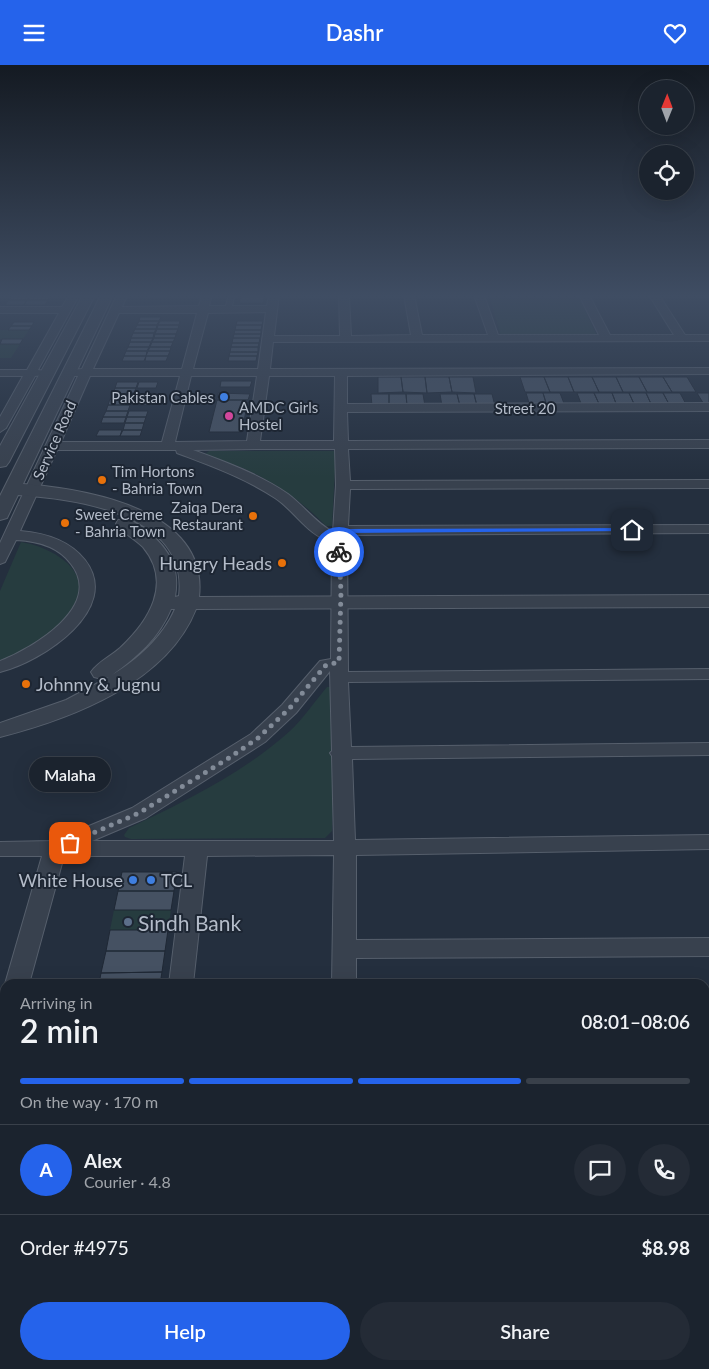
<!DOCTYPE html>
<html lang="en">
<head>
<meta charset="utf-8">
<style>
  :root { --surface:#1b232e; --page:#242b36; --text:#f1f3f6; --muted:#a0a4aa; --line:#39404a; --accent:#2563eb }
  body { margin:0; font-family:Lato,sans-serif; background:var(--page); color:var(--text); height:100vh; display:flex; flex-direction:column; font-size:19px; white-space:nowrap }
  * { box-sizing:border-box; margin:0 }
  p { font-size:16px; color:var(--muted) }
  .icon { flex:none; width:28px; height:28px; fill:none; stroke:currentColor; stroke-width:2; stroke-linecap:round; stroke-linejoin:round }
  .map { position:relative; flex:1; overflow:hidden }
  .drawer { position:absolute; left:0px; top:914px; width:710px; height:391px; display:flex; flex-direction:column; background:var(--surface); border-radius:15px 15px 0 0; box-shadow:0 5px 20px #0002,0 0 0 1px var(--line) }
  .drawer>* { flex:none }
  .needle { width:32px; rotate:1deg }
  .buttons { position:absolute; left:639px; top:15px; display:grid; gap:10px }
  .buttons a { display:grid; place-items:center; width:55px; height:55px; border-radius:50%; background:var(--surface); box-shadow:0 5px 20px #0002,0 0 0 1px var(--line); font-size:25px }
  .pin { position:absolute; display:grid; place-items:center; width:42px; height:42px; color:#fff; margin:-21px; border-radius:10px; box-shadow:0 2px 8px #0006 }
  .courier { position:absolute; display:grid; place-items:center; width:50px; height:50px; margin:-25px; border:4px solid #2563eb; border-radius:50%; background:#fff; color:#222; box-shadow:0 1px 6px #0007 }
  .bubble { position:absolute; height:35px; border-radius:18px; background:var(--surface); box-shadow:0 5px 20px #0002,0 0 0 1px var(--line); font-size:16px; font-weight:600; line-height:35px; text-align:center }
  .summary em { font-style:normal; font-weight:600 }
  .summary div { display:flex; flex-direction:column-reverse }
  .summary { display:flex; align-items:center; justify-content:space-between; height:85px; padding:0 20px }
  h1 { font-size:32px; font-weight:600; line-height:38px }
  .bar { display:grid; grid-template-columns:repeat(4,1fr); gap:8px 5px; align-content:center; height:60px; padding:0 20px }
  .bar i { height:6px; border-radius:4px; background:var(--line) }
  .bar .on { background:var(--accent) }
  .bar p { grid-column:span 4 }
  .line { display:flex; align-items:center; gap:12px; padding:0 20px; border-top:1px solid var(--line) }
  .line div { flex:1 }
  .round { display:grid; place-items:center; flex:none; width:52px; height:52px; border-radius:26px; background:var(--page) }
  .button { display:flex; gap:10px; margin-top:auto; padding:10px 20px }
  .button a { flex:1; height:58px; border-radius:30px; background:var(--accent); color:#fff; font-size:20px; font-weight:600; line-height:58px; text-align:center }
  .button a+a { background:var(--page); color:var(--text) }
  header { display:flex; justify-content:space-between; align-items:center; height:65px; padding:0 20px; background:var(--accent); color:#fff; font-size:22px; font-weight:600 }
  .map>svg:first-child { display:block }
</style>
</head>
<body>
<header><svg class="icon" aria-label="menu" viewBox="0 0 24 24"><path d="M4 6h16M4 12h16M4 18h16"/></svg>Dashr<svg class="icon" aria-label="heart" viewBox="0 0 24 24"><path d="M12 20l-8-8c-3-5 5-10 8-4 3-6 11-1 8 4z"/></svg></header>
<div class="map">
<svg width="709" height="1304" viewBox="0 0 709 1304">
  <rect width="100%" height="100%" fill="#242f3e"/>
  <!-- green -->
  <path fill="#263c3f" d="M489,230H578L597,271H501Z
    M0,265H29L23,274H0Z
    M0,279H20L11,293H0Z
    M209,386H336L332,461H326C303,437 276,418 245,404C232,398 218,395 205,389Z
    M21,477C52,482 97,507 73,544C70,549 67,556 62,560C44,577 23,587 0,597V526Z
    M327,622H337L332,766L325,773L131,774L125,772L124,770L129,763C186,736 243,708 290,666C304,653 314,637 327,622Z
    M114,845H171L168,865H110Z
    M705,1166L709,1167V1304H260V1300H705Z"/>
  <!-- water -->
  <path fill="#394c67" d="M706,1242L709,1245V1304H641L629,1300H705Z
    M369,1300H475L478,1304H368Z
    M546,1300H620L612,1304H544Z"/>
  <!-- building -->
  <path fill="#455162" stroke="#1f2835" d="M148,230H168L166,234H146Z
    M241,230H265L263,238H239Z
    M12,231H30L27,235H9Z
    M30,231H51L48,235H27Z
    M9,235H27L24,240H5Z
    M27,235H48L45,240H24Z
    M140,252H161L159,256H139Z
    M139,256H159L157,260H137Z
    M160,256H180L179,260H158Z
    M237,256H263L262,260H236Z
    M14,257H34L32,261H11Z
    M137,260H157L156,264H135Z
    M158,260H179L178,264H157Z
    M236,260H262L261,265H235Z
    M11,261H32L29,265H8Z
    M135,264H156L154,268H133Z
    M157,264H178L176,269H155Z
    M235,265H261V269H234Z
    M133,268H154L153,273H131Z
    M155,269H176L175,273H154Z
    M234,269H261L260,273H233Z
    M131,273H153L151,277H130Z
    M154,273H175L173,277H152Z
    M233,273H260L259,278H232Z
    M2,274H23L20,279H0Z
    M130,277H151L149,282H128Z
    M152,277H173L171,282H150Z
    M232,278H259L258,282H231Z
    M128,282H149L147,286H126Z
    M150,282H171L170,286H148Z
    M231,282H258V287H230Z
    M126,286H147L146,291H124Z
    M148,286H170L168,291H146Z
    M230,287H258L257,291H229Z
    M124,291H146L144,296H122Z
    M146,291H168L166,296H145Z
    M229,291H257L256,296H228Z
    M378,312H401L403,327L378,328Z
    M401,312H425L427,328L403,327Z
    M425,312H449L452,327L427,328Z
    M449,312H473L476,328L452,327Z
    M520,312H544L550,327H525Z
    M544,312H568L574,327H550Z
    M568,312H592L599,327H574Z
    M592,312H616L623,327H599Z
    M616,312H639L647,327H623Z
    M639,312H663L672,327H647Z
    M663,312H687L696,327H672Z
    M221,316H252L250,322H220Z
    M117,317H138L136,323H115Z
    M139,317H158L156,323H137Z
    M115,323H136L134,328L113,329Z
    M134,328L132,334H110L113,329Z
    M154,328L152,334H133L135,329Z
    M218,328L250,329L248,335H217Z
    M526,328H543L547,341H530Z
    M543,328H560L565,341H547Z
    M577,328H594L600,341H582Z
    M594,328H612L617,341H600Z
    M612,328H629L635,341H617Z
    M629,328H646L652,341H635Z
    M646,328H663L670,341H652Z
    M663,328H680L687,341H670Z
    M697,328H709V341H705Z
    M371,329H389V341H372Z
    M389,329H406L407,341H389Z
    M406,329H423L425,341H407Z
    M440,329H457L460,341H442Z
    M457,329H474L477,341H460Z
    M474,329H492L495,341H477Z
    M110,334H132L130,340H108Z
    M133,334H152L150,340H131Z
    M217,335H248L242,367H209Z
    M108,340H130L128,346H106Z
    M106,346H128L126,352H103Z
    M129,346H148L146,352H127Z
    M103,352H126L124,358H101Z
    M127,352H146L144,358H125Z
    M125,358H144L142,365H123Z
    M99,365H122L120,371H96Z
    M123,365H142L140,371H120Z
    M122,807H177L174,826H118Z
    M118,826H174L171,845H114Z
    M110,865H168L165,886H106Z
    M106,886H165L162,907L101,908Z
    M162,907L160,919H99L101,908Z"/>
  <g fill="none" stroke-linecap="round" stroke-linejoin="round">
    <!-- service casing -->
    <g stroke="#565f6c" stroke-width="2">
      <path id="service" d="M229,230H235L231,244L228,246L225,244Z"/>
    </g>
    <!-- minor casing -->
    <g stroke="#565f6c" stroke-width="2">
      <path id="minor" d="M69,230H79L38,305L45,306L47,308L45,310L35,311L6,363L0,367V352L23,311H0V305H27L59,248H0V242H62Z
        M117,230H127L122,242L199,241L202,230H212L209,241H267L269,230H279L274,271H340L339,230H349L351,271L411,270L404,230H414L422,270H488L474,230H484L498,270H599L579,230H589L610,270H674L649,230H659L685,270H709V276L273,277L270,304L709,303V309L347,311V339L709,338V346L347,347L348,376L709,375V383L348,384L350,416L709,415V423L350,424L348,461L709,460V468L347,470L348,607L709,604V614L348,617L351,682L709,678V690L352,694L355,775L709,770V784L356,790V875L709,873V891L356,893V919H332L334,790L207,791L193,919H169L185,791H64L29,919H5L42,791H0V777L53,776L132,743L251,669L282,640L320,596L331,594L332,477C308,471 295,446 275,433C245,413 211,401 177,388L176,385H57L20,466C45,468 69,475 85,495C123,544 42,597 0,607V596C33,583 104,541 71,499C58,481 37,476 16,475L5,497L0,499V478L78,311H70L64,308L70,305L82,304ZM266,247L258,304H193L208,248ZM119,248H197L182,304H93ZM90,311H180L162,377H61ZM191,311H257L247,376L175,377ZM269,311H335L334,376H260ZM256,384H335L336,420L333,467C316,458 304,441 288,429C259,409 226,397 193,385ZM330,606L332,686L330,688L332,691L334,776H92L146,753L265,677L296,648Z
        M5,952V989L0,990V954Z
        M0,1038H5V1062H0Z
        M705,1040H709V1064H705Z
        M118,1300H150V1304H118Z"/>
    </g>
    <!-- tertiary casing -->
    <g stroke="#565f6c" stroke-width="2">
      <path id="tertiary" d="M83,230H95L9,397L6,401L0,402V381Z
        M101,230H113L23,419C87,424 209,444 199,532L709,530V542L196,544C167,618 71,654 0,672V658L66,635L109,612L102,614L94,612L91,607C98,597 111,591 120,583C149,556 173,518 143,482C136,475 126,469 118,463L116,459L118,455C137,450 165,480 172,496C177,508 177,520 175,532L179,531C189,449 78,434 18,430L7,453L0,455V431ZM171,544H175C163,572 137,595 112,610C137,592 159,573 171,544Z"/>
    </g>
    <!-- service -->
    <use href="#service" fill="#38414e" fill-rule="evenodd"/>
    <!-- minor -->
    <use href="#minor" fill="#38414e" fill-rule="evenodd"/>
    <!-- tertiary -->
    <use href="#tertiary" fill="#38414e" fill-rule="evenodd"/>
  </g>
  <!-- sky -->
  <linearGradient id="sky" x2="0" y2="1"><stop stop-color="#141a22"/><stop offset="0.56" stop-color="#3f4d63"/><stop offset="1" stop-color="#3f4d63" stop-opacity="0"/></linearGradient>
  <rect width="709" height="412" fill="url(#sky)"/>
  <!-- route -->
  <path fill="#2563eb" d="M632,463H634V466L344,468L342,487L339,489L335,487L338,466L342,464Z"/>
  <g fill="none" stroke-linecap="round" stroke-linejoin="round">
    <!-- done -->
    <path stroke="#828b98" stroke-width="5" stroke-dasharray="0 9" d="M70,778L139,748L229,693L258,673L289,644L326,600L339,597L341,527L339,487"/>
  </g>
  <!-- markers -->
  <g fill="#3f7fe0" stroke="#1d2633" stroke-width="2">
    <circle cx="224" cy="332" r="5"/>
    <circle cx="133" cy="815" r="5"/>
    <circle cx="151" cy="815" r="5"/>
  </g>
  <circle fill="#d1479c" stroke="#1d2633" stroke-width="2" cx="229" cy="351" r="5"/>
  <g fill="#e8710a" stroke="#1d2633" stroke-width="2">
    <circle cx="102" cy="415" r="5"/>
    <circle cx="253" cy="451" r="5"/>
    <circle cx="65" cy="458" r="5"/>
    <circle cx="282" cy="498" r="5"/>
    <circle cx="26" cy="619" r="5"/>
  </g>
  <circle fill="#5c6f8a" stroke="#1d2633" stroke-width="2" cx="128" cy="857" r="5"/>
  <g text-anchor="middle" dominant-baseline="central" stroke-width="4" stroke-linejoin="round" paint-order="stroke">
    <!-- far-poi labels -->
    <g font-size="15" fill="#b4bcc9" stroke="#1d2633" text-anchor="start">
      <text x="214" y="332" text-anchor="end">Pakistan Cables</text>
      <text x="239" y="342">AMDC Girls<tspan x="239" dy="17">Hostel</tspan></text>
      <text x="112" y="406">Tim Hortons<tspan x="112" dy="17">- Bahria Town</tspan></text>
      <text x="243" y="442" text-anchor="end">Zaiqa Dera<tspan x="243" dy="17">Restaurant</tspan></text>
      <text x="75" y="449">Sweet Creme<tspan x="75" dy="17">- Bahria Town</tspan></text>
    </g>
    <!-- far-street labels -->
    <g font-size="15" fill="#b4bcc9" stroke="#1d2633">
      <text x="525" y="343">Street 20</text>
      <text transform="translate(54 375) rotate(-66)">Service Road</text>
    </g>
    <!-- poi labels -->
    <g font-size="18" fill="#b4bcc9" stroke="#1d2633" text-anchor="end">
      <text x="272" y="498">Hungry Heads</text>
      <text x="36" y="619" text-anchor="start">Johnny &amp; Jugnu</text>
      <text x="123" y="815">White House</text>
      <text x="161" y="815" text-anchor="start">TCL</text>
    </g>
    <!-- near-poi labels -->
    <g font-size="21" fill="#b4bcc9" stroke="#1d2633" text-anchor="start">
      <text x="138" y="857">Sindh Bank</text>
    </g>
  </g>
</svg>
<div class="buttons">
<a><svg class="needle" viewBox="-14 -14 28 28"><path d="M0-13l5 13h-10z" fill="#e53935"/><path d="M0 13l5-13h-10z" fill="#a0a4aa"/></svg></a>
<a><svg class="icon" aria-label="locate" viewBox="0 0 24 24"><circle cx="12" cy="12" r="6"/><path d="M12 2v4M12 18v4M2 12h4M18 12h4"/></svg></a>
</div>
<div class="pin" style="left:70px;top:778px;background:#ea580c"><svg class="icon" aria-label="bag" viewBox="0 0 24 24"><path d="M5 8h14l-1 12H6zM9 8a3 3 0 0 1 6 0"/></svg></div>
<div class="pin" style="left:632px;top:465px;background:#1f2937"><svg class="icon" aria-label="home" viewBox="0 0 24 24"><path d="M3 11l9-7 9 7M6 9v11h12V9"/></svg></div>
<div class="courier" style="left:339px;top:487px"><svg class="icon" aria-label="bike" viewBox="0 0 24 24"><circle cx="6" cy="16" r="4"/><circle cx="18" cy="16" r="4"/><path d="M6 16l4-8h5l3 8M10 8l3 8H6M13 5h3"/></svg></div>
<div class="bubble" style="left:29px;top:692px;width:82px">Malaha</div>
<section class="drawer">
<div class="summary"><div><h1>2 min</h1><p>Arriving in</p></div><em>08:01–08:06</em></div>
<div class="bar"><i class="on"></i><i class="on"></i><i class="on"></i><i></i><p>On the way · 170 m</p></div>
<div class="line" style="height:90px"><b class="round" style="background:var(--accent);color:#fff">A</b><div><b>Alex</b><p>Courier · 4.8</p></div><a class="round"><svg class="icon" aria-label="chat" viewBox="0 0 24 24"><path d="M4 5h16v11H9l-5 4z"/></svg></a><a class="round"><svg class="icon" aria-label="phone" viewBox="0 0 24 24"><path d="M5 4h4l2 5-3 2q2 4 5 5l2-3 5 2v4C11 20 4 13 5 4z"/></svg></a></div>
<div class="line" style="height:65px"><div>Order #4975</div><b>$8.98</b></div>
<div class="button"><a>Help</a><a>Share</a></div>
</section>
</div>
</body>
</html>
